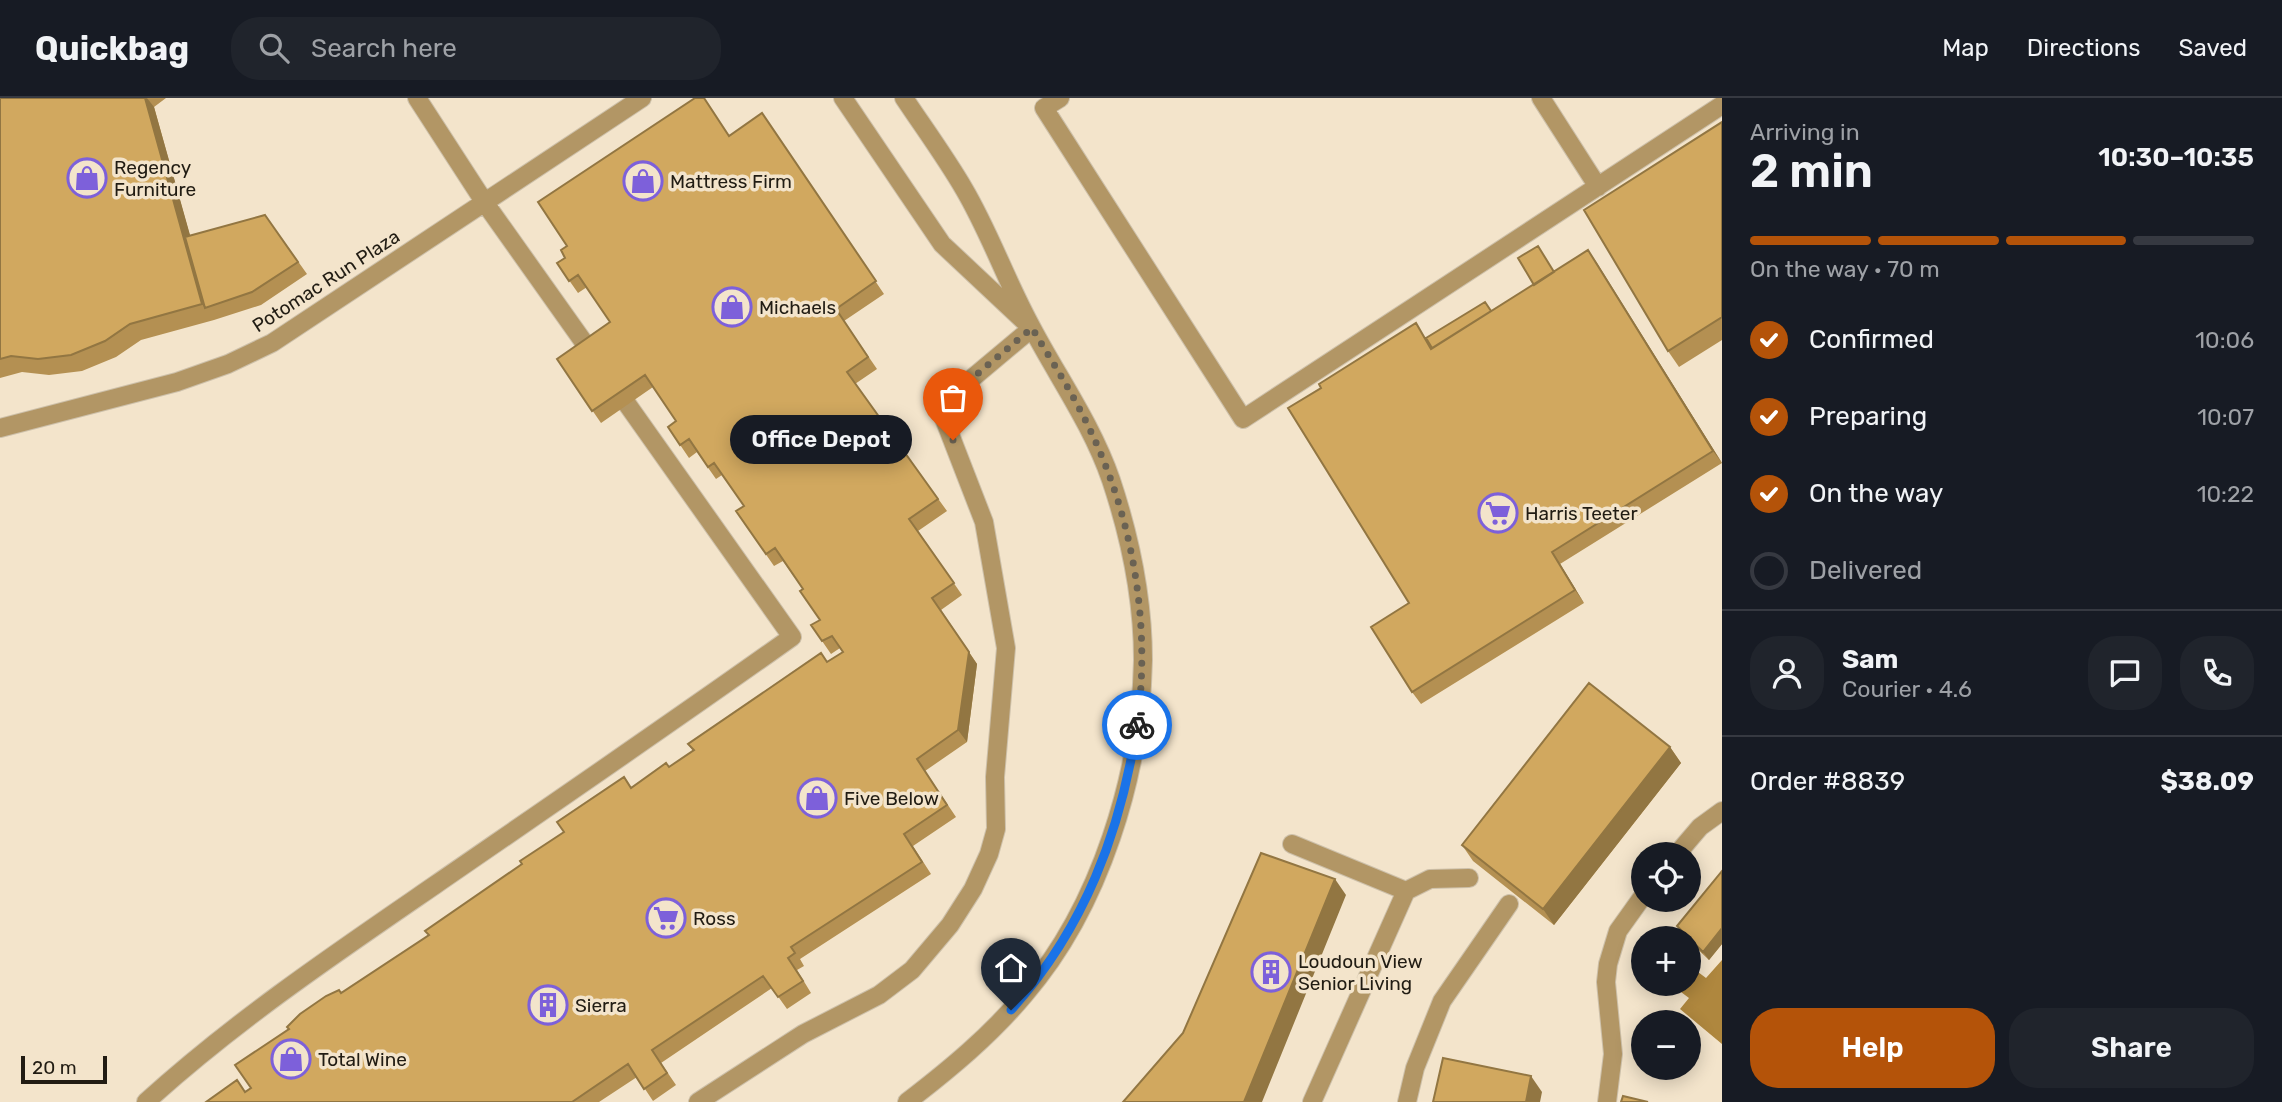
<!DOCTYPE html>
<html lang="en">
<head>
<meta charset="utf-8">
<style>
  :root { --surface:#171b24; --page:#20242c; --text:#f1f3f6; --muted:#9ea1a6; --line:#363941; --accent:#b45309 }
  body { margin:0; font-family:Rubik,sans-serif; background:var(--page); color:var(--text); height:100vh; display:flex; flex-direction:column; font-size:26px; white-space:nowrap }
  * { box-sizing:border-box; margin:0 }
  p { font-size:23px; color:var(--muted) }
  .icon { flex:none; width:38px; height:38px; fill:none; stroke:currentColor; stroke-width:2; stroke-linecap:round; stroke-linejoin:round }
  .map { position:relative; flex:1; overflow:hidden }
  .sheet { display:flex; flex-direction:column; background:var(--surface); width:560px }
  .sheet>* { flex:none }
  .tools { position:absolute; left:1631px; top:744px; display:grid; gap:14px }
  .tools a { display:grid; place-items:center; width:70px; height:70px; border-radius:50%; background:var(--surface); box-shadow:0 4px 18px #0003; font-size:35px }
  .scale { position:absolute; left:21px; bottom:18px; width:86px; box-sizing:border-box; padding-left:7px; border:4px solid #211c13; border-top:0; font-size:19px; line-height:24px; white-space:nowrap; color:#211c13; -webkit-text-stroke:5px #f3e4cb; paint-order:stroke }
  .pin { position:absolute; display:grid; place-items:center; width:60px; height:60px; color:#fff; margin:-72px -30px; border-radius:50% 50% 50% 0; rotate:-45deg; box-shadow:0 0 7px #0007 }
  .pin .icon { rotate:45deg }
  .courier { position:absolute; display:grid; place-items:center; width:70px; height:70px; margin:-35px; border:5px solid #1a73e8; border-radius:50%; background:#fff; color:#222; box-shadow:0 2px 9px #0007 }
  .bubble { position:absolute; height:49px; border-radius:24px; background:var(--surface); box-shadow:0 4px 18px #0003; font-size:23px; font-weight:600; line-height:49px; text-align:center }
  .overview em { font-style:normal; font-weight:600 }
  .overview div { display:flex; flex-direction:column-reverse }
  .overview { display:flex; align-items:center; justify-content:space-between; height:119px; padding:0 28px }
  h1 { font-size:46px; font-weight:600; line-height:52px }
  .bar { display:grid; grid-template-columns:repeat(4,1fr); gap:10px 7px; align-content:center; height:84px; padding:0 28px }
  .bar i { height:9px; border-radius:5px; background:var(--line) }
  .bar .on { background:var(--accent) }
  .bar p { grid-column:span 4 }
  .line { display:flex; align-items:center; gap:18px; padding:0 28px; border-top:2px solid var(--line) }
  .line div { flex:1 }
  .round { display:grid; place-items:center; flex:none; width:74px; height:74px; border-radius:28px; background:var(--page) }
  ol { padding:0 28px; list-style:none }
  li { display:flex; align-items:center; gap:21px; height:77px }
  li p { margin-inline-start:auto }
  li .icon { padding:7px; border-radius:50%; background:var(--accent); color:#fff; stroke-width:4 }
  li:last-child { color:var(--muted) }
  li i { width:38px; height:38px; border:4px solid var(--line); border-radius:50% }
  .cta { display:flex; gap:14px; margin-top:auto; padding:14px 28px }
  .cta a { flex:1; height:80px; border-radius:28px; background:var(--accent); color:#fff; font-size:28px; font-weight:600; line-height:80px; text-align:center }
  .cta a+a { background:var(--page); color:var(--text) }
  header { display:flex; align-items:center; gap:42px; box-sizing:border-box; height:98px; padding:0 35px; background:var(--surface); border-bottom:2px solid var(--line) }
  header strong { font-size:33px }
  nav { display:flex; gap:38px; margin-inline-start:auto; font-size:24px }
  .search { width:490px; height:63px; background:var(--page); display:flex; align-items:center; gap:18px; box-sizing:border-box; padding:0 24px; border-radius:28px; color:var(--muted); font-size:26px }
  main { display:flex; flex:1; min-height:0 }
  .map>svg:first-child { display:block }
</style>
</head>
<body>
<header>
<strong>Quickbag</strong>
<div class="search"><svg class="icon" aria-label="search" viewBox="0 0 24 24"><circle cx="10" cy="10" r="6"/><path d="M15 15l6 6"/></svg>Search here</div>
<nav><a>Map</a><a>Directions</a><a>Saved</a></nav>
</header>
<main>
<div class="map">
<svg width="1722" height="1004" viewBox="0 0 1722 1004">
  <rect width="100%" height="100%" fill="#f3e4cb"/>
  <!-- water -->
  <path fill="#af873e" d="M1722,862V946L1680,911L1689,900L1681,894L1698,874L1706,880Z"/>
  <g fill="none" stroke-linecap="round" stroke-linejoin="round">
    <!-- minor casing -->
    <g stroke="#cdc0aa" stroke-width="20">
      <path id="minor" d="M417,0L485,105L595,260
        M843,0L942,146L1024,223
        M904,0C924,30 946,60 964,91C990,135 1007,185 1032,230C1059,281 1092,327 1111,382C1130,439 1143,502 1143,562C1141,676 1100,809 1025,896C991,937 950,971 907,1004
        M1060,0L1044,10L1243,321L1722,7
        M1541,0L1598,89
        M0,330L177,284L228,266L272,245L642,0
        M1292,746L1406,793L1312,1004
        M1677,756L1700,729L1722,713
        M1406,793L1430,781L1469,780
        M146,1004C235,923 336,855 435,787C554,705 674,623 792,539L615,289
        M698,1004L803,936L879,897L912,872L950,827L973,791L989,756L996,731L995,679L1006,550L984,424L939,308L1032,230
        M1407,1004L1415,970L1442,903L1509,806
        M1607,1004L1613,956L1606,884L1608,866L1618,833L1643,798"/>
    </g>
    <!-- minor -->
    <use href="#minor" stroke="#b29665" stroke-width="18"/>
  </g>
  <!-- wall -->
  <path fill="#b49052" d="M0,0H166L154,9L190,138L265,117L307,176L261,207L214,222L141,242L116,259L82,273L49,277L22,274L0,280Z
    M762,15L884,196L844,223L877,271L855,286L947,413L918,433L962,497L941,512L977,566L967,644L925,673L956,719L913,748L931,776L800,861L804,868L797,872L811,895L787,911L772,890L661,965L676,987L653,1003L637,979L599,1004H206L246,994L251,990L341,895L429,837L522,766L631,690L669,669L693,653L688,646L843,554L840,550L831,556L811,527L820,522L803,491L783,463L774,468L736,413L744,408L722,377L716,381L697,354L689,360L668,329L676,323L653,289L601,325L557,261L610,224L587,189L578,195L557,165L729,38Z
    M1722,24V242L1679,269L1668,253Z
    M1588,152L1722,365L1560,466L1584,505L1421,606L1412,594L1409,505L1426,240L1491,213Z
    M1670,649L1681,665L1554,827L1473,763L1462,747Z
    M1722,774V846L1709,862L1689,843V840H1686L1683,837L1677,828Z"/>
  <!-- shaded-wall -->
  <path fill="#927642" d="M145,0H147L154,9L210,208L205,210L202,206Z
    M1588,152L1597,165L1722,365L1713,353Z
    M1552,454L1560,466L1584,505L1575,492Z
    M932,500L977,566L967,644L958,632Z
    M1670,649L1681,665L1554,827L1543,811Z
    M1335,781L1346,797L1262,1004H1244Z
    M1722,830V846L1709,862L1703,854Z
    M1531,978L1542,994L1540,1004H1526Z"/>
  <!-- building -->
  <path fill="#d1a85f" stroke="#927642" stroke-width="2" d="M0,0H145L202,206L130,226L105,243L71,257L38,261L11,258L0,261Z
    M695,0H704L729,38L762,15L876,183L836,211L868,259L847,274L938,401L909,421L954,485L932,500L969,554L958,632L917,661L947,707L904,736L922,764L791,849L795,855L788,860L803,883L778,899L763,878L652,952L667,975L644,991L628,966L572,1004H206L237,982L245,994L251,990L235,967L289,931L287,929L300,916L326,898L339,892L341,895L429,837L425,833L522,766L520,763L564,734L557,724L624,679L631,690L666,665L669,669L694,652L688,646L821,555L827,564L843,554L832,538L822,543L811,527L820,522L800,493L803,491L775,450L766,456L736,413L744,408L714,365L708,369L689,341L680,347L668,329L676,323L645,277L592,313L557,261L610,224L578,177L569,183L557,165L565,160L561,152L567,148L538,104Z
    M1722,24V219L1668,253L1584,112Z
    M265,117L298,164L252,194L205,210L185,139Z
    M1538,148L1554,174L1534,187L1518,160Z
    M1588,152L1713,353L1552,454L1575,492L1412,594L1371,529L1409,505L1288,310L1321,290L1319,286L1416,225L1431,251Z
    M1485,204L1491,213L1432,250L1426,240Z
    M1589,585L1670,649L1543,811L1462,747Z
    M1261,755L1335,781L1244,1004H1123L1183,935Z
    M1722,773V830L1703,854L1677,828Z
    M1443,960L1531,978L1526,1004H1433Z
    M1623,998L1648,1004H1621Z"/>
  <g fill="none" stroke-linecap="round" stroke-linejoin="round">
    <!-- done -->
    <path stroke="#6a6253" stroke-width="7" stroke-dasharray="0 12.6" d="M953,342L939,308L1032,230C1053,265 1075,299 1092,336C1134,425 1151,530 1137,627"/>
    <!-- route -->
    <path stroke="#1a73e8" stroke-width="9" d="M1011,912C1084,831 1121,734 1137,627"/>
  </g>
  <!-- icons -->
  <defs>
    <g id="shop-ring" transform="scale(2.0125)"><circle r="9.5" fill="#f3e4cb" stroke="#7d60da" stroke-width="1.5"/><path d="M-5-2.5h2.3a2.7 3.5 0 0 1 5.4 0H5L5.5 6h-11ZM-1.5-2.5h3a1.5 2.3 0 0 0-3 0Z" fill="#7d60da"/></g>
    <g id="supermarket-ring" transform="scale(2.0125)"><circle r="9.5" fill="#f3e4cb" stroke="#7d60da" stroke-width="1.5"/><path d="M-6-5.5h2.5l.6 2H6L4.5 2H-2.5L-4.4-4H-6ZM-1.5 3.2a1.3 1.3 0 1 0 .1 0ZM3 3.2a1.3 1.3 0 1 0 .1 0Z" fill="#7d60da"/></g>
    <g id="building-ring" transform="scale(2.0125)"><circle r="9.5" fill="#f3e4cb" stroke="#7d60da" stroke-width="1.5"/><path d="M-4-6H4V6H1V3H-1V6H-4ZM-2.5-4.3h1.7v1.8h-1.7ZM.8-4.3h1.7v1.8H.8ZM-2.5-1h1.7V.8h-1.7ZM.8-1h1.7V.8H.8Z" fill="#7d60da"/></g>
  </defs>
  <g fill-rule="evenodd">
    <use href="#shop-ring" x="87" y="80"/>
    <use href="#shop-ring" x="643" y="83"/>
    <use href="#shop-ring" x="732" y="209"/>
    <use href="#supermarket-ring" x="1498" y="415"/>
    <use href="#shop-ring" x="817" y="700"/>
    <use href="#supermarket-ring" x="666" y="820"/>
    <use href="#building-ring" x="1271" y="874"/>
    <use href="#building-ring" x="548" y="907"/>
    <use href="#shop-ring" x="291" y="961"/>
  </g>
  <g text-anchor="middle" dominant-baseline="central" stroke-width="7" stroke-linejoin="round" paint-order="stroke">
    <!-- poi labels -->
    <g font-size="19" fill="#211c13" stroke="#f3e4cb" text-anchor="start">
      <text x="114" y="69">Regency<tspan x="114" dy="22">Furniture</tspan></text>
      <text x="670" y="83">Mattress Firm</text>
      <text x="759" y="209">Michaels</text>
      <text x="1525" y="415">Harris Teeter</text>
      <text x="844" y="700">Five Below</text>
      <text x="693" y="820">Ross</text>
      <text x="1298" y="863">Loudoun View<tspan x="1298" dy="22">Senior Living</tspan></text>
      <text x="575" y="907">Sierra</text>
      <text x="318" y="961">Total Wine</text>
    </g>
    <!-- street labels -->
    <g font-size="19" fill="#211c13" stroke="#f3e4cb">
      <text transform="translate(326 183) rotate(-33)">Potomac Run Plaza</text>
    </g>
  </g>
</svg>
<div class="tools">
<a><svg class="icon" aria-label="locate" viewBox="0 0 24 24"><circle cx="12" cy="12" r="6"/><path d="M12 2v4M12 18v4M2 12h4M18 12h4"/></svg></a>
<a>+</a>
<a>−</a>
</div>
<div class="scale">20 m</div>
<div class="pin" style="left:953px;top:342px;background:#ea580c"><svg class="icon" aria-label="bag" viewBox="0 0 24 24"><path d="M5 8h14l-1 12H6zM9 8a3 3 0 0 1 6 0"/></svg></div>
<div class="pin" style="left:1011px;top:912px;background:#1f2937"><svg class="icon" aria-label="home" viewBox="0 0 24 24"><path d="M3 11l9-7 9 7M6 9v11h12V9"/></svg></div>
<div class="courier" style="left:1137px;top:627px"><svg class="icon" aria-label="bike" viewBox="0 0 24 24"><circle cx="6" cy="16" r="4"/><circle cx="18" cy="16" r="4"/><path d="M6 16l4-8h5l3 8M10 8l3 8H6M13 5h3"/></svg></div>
<div class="bubble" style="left:730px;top:317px;width:182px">Office Depot</div>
</div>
<section class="sheet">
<div class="overview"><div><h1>2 min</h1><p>Arriving in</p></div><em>10:30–10:35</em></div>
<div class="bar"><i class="on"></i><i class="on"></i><i class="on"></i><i></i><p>On the way · 70 m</p></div>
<ol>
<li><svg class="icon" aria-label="check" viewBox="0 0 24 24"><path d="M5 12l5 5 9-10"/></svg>Confirmed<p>10:06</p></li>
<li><svg class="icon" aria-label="check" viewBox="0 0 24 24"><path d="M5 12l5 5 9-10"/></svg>Preparing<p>10:07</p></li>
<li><svg class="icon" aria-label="check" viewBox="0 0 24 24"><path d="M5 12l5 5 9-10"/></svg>On the way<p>10:22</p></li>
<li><i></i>Delivered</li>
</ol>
<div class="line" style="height:126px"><a class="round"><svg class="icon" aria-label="person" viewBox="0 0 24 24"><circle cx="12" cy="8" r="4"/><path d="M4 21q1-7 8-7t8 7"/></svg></a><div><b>Sam</b><p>Courier · 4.6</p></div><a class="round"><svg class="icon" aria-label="chat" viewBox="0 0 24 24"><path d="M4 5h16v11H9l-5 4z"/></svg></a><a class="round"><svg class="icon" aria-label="phone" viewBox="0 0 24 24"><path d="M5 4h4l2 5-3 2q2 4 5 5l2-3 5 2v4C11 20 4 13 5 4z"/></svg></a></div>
<div class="line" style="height:91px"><div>Order #8839</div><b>$38.09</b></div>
<div class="cta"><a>Help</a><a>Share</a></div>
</section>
</main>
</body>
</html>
